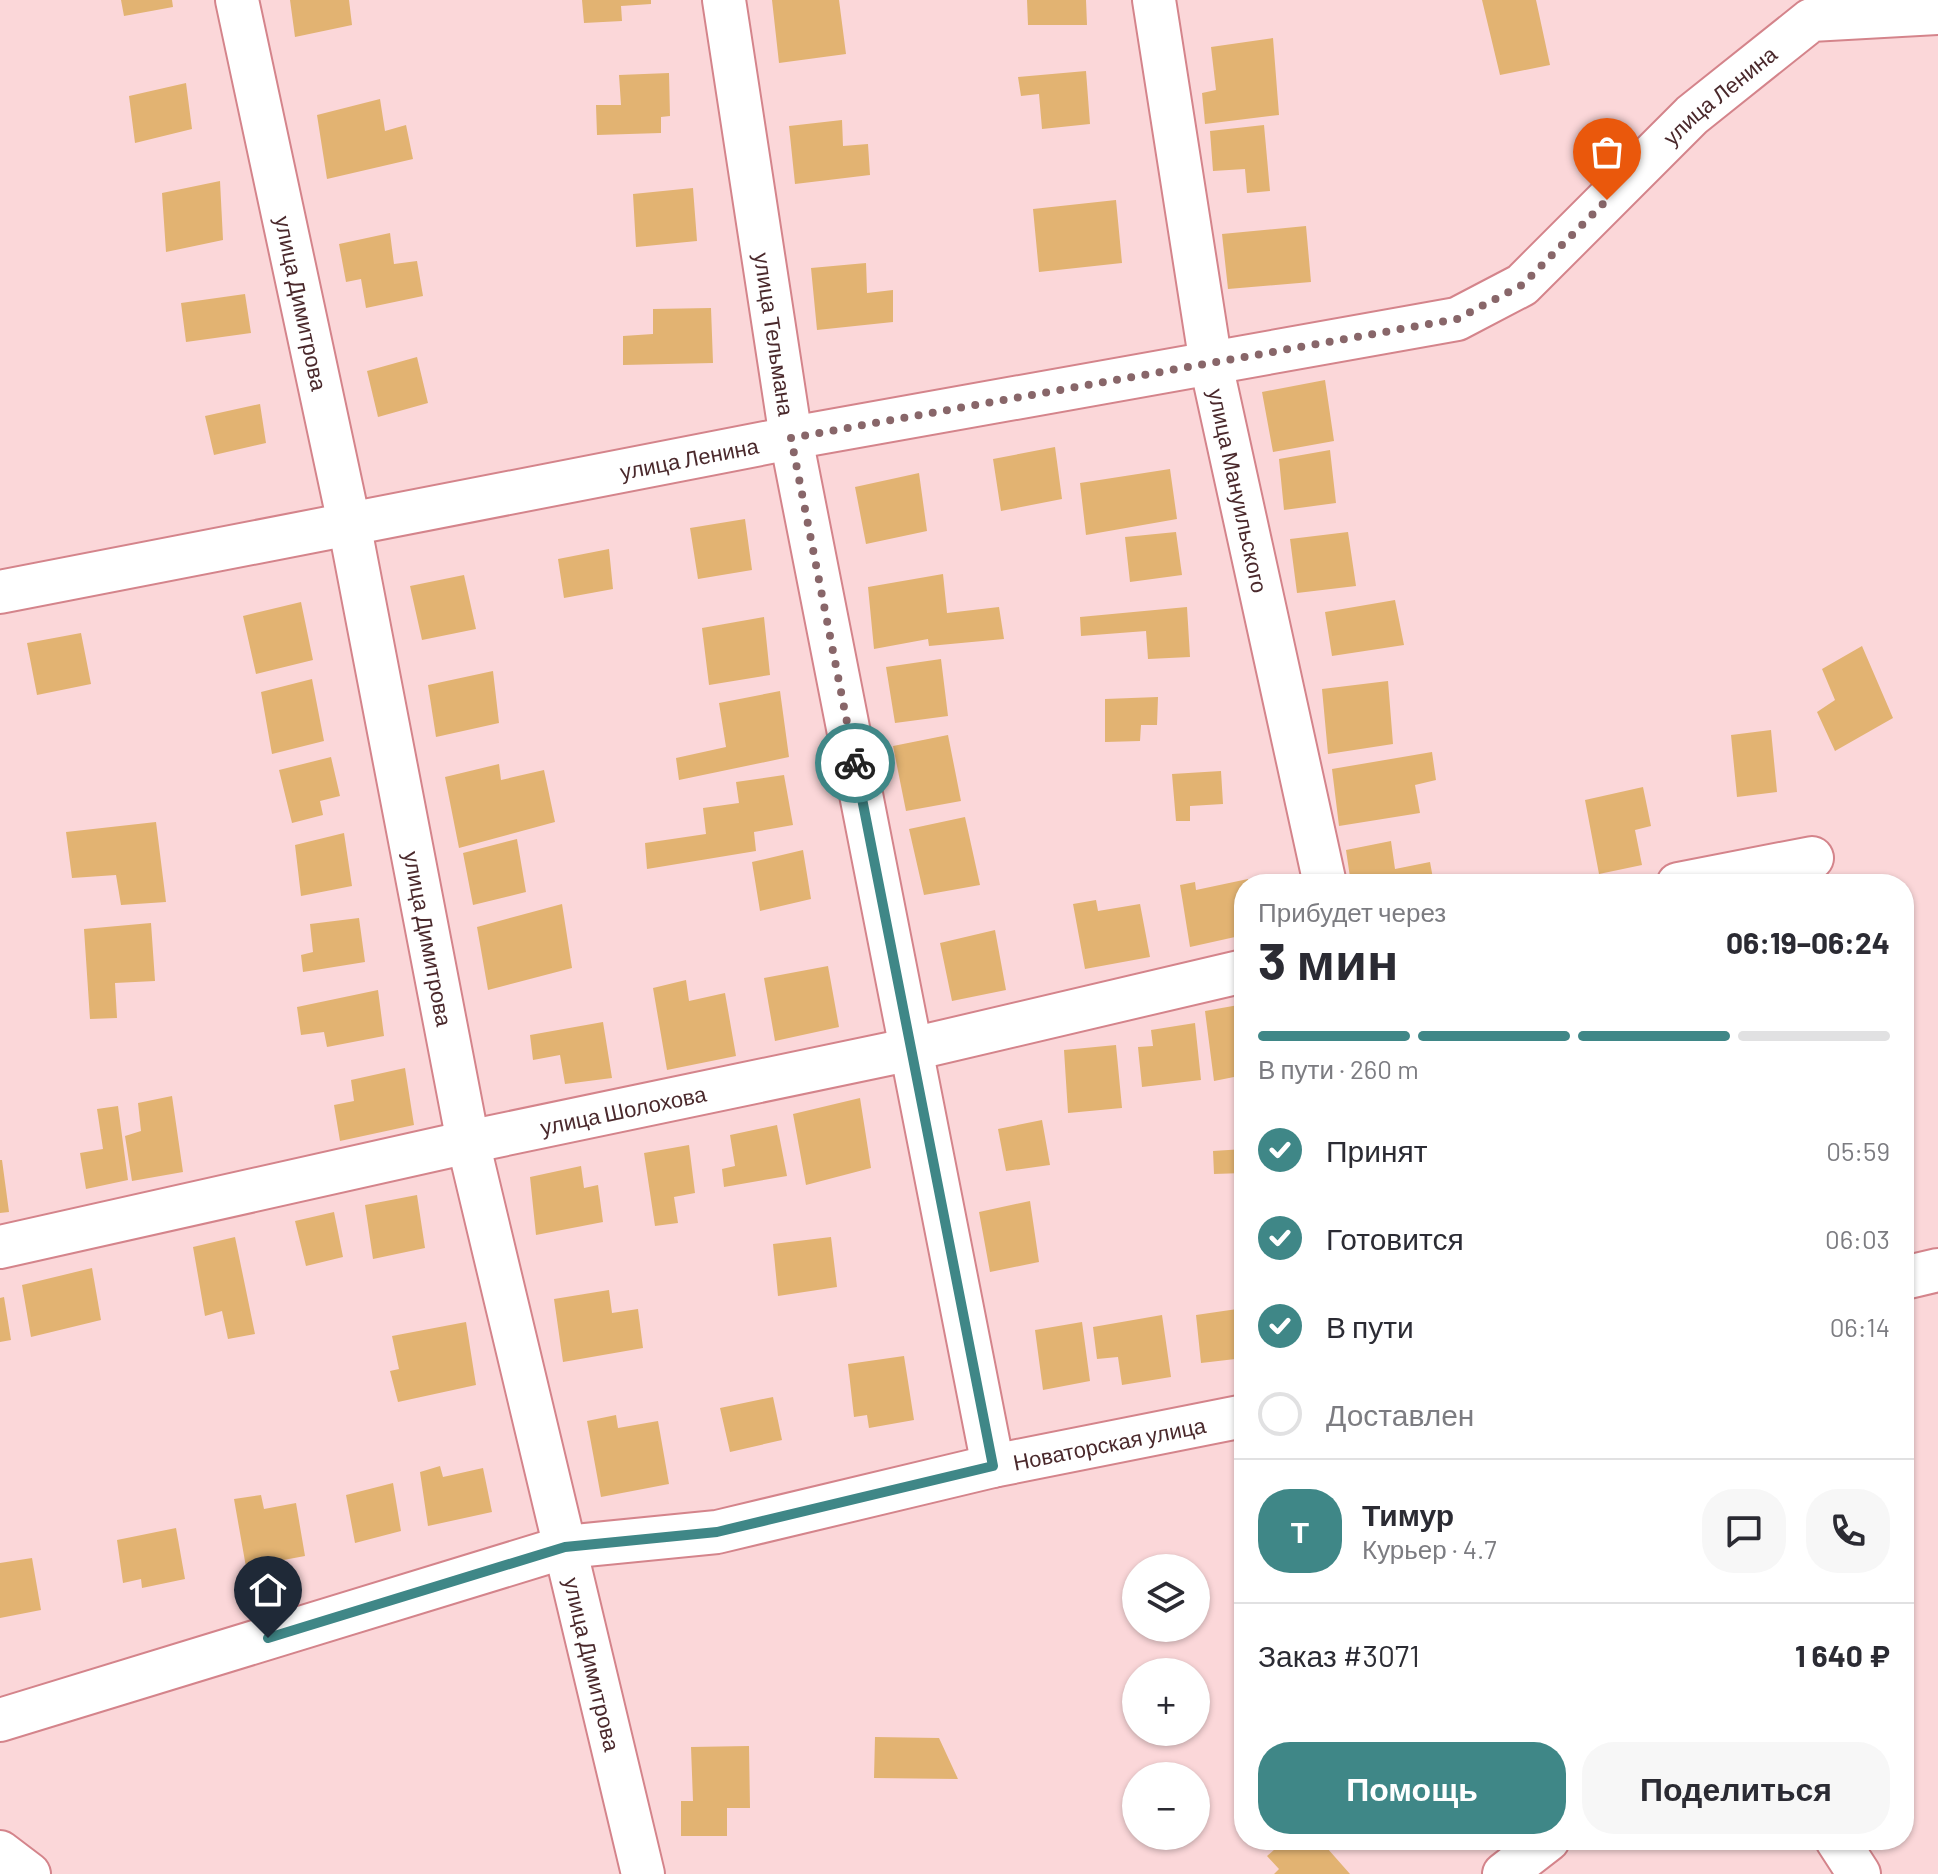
<!DOCTYPE html>
<html lang="ru">
<head>
<meta charset="utf-8">
<style>
  :root { --surface:#fff; --page:#f7f7f7; --text:#2b2b33; --muted:#7c7c81; --line:#e1e1e2; --accent:#3f8787 }
  body { margin:0; font-family:Barlow,sans-serif; background:var(--page); color:var(--text); height:100vh; display:flex; flex-direction:column; font-size:30px; white-space:nowrap }
  * { box-sizing:border-box; margin:0 }
  p { font-size:26px; color:var(--muted) }
  .icon { flex:none; width:44px; height:44px; fill:none; stroke:currentColor; stroke-width:2; stroke-linecap:round; stroke-linejoin:round }
  .map { position:relative; flex:1; overflow:hidden }
  .details { position:absolute; left:1234px; top:874px; width:680px; height:976px; display:flex; flex-direction:column; background:var(--surface); border-radius:32px; box-shadow:0 2px 6px #0004 }
  .details>* { flex:none }
  .tools { position:absolute; left:1122px; top:1554px; display:grid; gap:16px }
  .tools a { display:grid; place-items:center; width:88px; height:88px; border-radius:50%; background:var(--surface); box-shadow:0 2px 6px #0004; font-size:40px }
  .pin { position:absolute; display:grid; place-items:center; width:68px; height:68px; color:#fff; margin:-82px -34px; border-radius:50% 50% 50% 0; rotate:-45deg; box-shadow:0 0 8px #0007 }
  .pin .icon { rotate:45deg }
  .courier { position:absolute; display:grid; place-items:center; width:80px; height:80px; margin:-40px; border:6px solid #3f8787; border-radius:50%; background:#fff; color:#222; box-shadow:0 2px 10px #0007 }
  .overview em { font-style:normal; font-weight:700 }
  .overview div { display:flex; flex-direction:column-reverse }
  .overview { display:flex; align-items:center; justify-content:space-between; height:136px; padding:0 24px }
  h1 { font-size:52px; font-weight:700; line-height:60px }
  .bar { display:grid; grid-template-columns:repeat(4,1fr); gap:12px 8px; align-content:center; height:96px; padding:0 24px }
  .bar i { height:10px; border-radius:6px; background:var(--line) }
  .bar .current { background:var(--accent) }
  .bar p { grid-column:span 4 }
  .line { display:flex; align-items:center; gap:20px; padding:0 24px; border-top:2px solid var(--line) }
  .line div { flex:1 }
  .round { display:grid; place-items:center; flex:none; width:84px; height:84px; border-radius:32px; background:var(--page) }
  ol { padding:0 24px; list-style:none }
  li { display:flex; align-items:center; gap:24px; height:88px }
  li p { margin-inline-start:auto }
  li .icon { padding:8px; border-radius:50%; background:var(--accent); color:#fff; stroke-width:4 }
  li:last-child { color:var(--muted) }
  li i { width:44px; height:44px; border:4px solid var(--line); border-radius:50% }
  .button { display:flex; gap:16px; margin-top:auto; padding:16px 24px }
  .button a { flex:1; height:92px; border-radius:32px; background:var(--accent); color:#fff; font-size:32px; font-weight:700; line-height:92px; text-align:center }
  .button a+a { background:var(--page); color:var(--text) }
  .map>svg:first-child { display:block }
</style>
</head>
<body>
<div class="map">
<svg width="1938" height="1874" viewBox="0 0 1938 1874">
  <rect width="100%" height="100%" fill="#fbd7d9"/>
  <!-- building -->
  <path fill="#e2b372" d="M121,0H172L173,7L124,16Z
    M290,0H349L352,25L295,37Z
    M582,0H651V4L621,6L622,21L584,23Z
    M772,0H839L846,54L779,63Z
    M1027,0H1086L1087,25H1028Z
    M1482,0H1536L1550,65L1500,75Z
    M1273,38L1279,115L1205,124L1202,93L1216,90L1211,47Z
    M1086,71L1090,124L1042,129L1039,94L1021,96L1018,77Z
    M669,73L670,116L661,117V133L597,135L596,105H621L619,75Z
    M186,83L192,129L135,143L129,96Z
    M380,99L385,131L406,125L413,159L327,179L317,115Z
    M842,120L843,146L868,144L870,175L795,184L789,126Z
    M1264,125L1270,191L1247,193L1245,169L1213,171L1210,131Z
    M220,181L223,240L166,252L162,193Z
    M693,188L697,241L636,247L633,194Z
    M1116,200L1122,263L1039,272L1033,209Z
    M1306,226L1311,282L1228,289L1222,234Z
    M390,233L394,264L417,261L423,296L366,308L361,279L346,282L339,244Z
    M866,263L867,293L893,290V322L817,330L811,268Z
    M245,294L251,333L186,342L181,303Z
    M711,308L713,363L623,365V336L653,334V309Z
    M417,357L428,403L378,417L367,371Z
    M1325,380L1334,441L1273,452L1262,392Z
    M260,404L266,443L214,455L205,416Z
    M1055,447L1062,499L1001,511L993,459Z
    M1330,450L1336,503L1284,510L1279,459Z
    M1170,469L1177,519L1086,535L1080,483Z
    M919,473L927,531L866,544L855,487Z
    M745,519L752,570L698,579L690,528Z
    M1176,532L1182,575L1130,582L1125,537Z
    M1348,532L1356,586L1297,593L1290,539Z
    M609,549L613,589L564,598L558,559Z
    M943,574L947,613L999,607L1004,639L929,646L928,639L874,649L868,587Z
    M464,575L476,629L422,640L410,586Z
    M1395,600L1404,645L1332,656L1325,612Z
    M301,602L313,660L256,674L243,616Z
    M1187,607L1190,657L1148,659L1146,631L1081,636L1080,617Z
    M764,617L770,675L709,685L702,628Z
    M81,633L91,684L37,695L27,643Z
    M1862,646L1893,718L1835,751L1817,712L1835,700L1822,669Z
    M941,659L948,716L895,723L886,667Z
    M493,671L499,723L436,737L428,685Z
    M312,679L324,741L272,754L261,692Z
    M1388,681L1393,744L1328,754L1322,689Z
    M780,691L789,757L679,780L676,758L726,747L719,703Z
    M1158,697L1157,725H1141L1140,741L1105,742V699Z
    M1771,730L1777,792L1737,797L1731,735Z
    M948,735L961,801L906,811L893,746Z
    M1432,752L1436,780L1415,785L1420,813L1339,826L1332,769Z
    M331,757L340,796L320,801L323,815L292,823L279,770Z
    M499,764L501,780L544,770L555,822L459,848L445,777Z
    M1221,771L1223,804L1190,806V821H1176L1172,774Z
    M784,775L793,825L754,832L756,851L647,869L645,843L706,834L703,808L739,803L736,782Z
    M1643,787L1651,826L1635,830L1642,865L1599,874L1585,800Z
    M965,817L980,885L924,895L909,829Z
    M156,822L166,902L121,905L116,875L72,878L66,832Z
    M344,833L352,886L301,896L295,845Z
    M517,839L526,892L473,905L463,853Z
    M1391,841L1395,869L1430,862L1434,884H1351L1346,850Z
    M803,850L811,899L760,911L752,862Z
    M1248,879L1249,884H1244V935L1190,947L1180,885L1195,882L1196,890Z
    M1096,900L1098,911L1140,904L1150,957L1085,969L1073,904Z
    M562,904L572,968L488,990L477,927Z
    M359,918L365,962L303,972L301,955L313,952L310,924Z
    M151,923L155,981L115,983L117,1018L90,1019L84,929Z
    M995,930L1006,990L952,1001L940,943Z
    M828,966L839,1027L775,1041L764,978Z
    M686,980L689,1001L725,993L736,1056L667,1070L653,988Z
    M378,990L384,1036L327,1047L324,1032L301,1035L297,1007Z
    M1244,1004V1075L1214,1081L1205,1011Z
    M603,1022L612,1078L565,1084L560,1055L533,1060L530,1035Z
    M1195,1023L1201,1080L1142,1087L1138,1047L1153,1046L1151,1030Z
    M1116,1045L1122,1108L1068,1113L1064,1050Z
    M405,1068L414,1125L340,1141L334,1105L354,1101L351,1080Z
    M172,1096L183,1172L132,1181L125,1136L141,1131L138,1103Z
    M860,1098L871,1168L806,1185L793,1114Z
    M118,1106L128,1180L86,1189L80,1153L103,1149L97,1109Z
    M1042,1120L1050,1165L1006,1171L998,1129Z
    M777,1125L787,1176L724,1187L722,1169L735,1166L730,1135Z
    M689,1145L695,1193L674,1197L678,1223L655,1226L644,1153Z
    M1244,1149V1173L1214,1174L1213,1151Z
    M0,1160H2L9,1212L0,1213Z
    M581,1166L584,1188L598,1185L603,1222L536,1235L530,1177Z
    M417,1195L425,1248L373,1259L365,1205Z
    M1030,1201L1039,1262L990,1272L979,1212Z
    M334,1212L343,1257L306,1266L295,1221Z
    M235,1237L255,1334L228,1339L222,1311L205,1316L193,1247Z
    M831,1237L837,1287L778,1296L773,1244Z
    M92,1268L101,1320L31,1337L22,1285Z
    M609,1290L612,1313L638,1309L643,1348L563,1362L554,1299Z
    M4,1297L11,1340L0,1342V1298Z
    M1244,1308V1358L1201,1363L1196,1315Z
    M1162,1315L1171,1377L1122,1385L1118,1357L1097,1359L1093,1327Z
    M466,1322L476,1385L398,1402L390,1371L399,1369L392,1336Z
    M1082,1322L1090,1381L1043,1390L1035,1330Z
    M904,1356L914,1420L869,1428L867,1415L854,1417L848,1364Z
    M773,1397L782,1440L730,1452L720,1408Z
    M616,1415L618,1428L658,1421L669,1484L601,1497L587,1421Z
    M440,1466L443,1477L483,1468L492,1512L428,1526L420,1472Z
    M393,1483L401,1531L355,1543L346,1495Z
    M261,1495L264,1509L296,1503L305,1556L246,1567L234,1499Z
    M176,1528L185,1579L142,1588L141,1579L123,1583L117,1540Z
    M32,1558L41,1610L0,1618V1563Z
    M875,1737L939,1738L958,1779L874,1778Z
    M749,1746L750,1808H727V1836H681V1801H693L691,1747Z
    M1266,1840H1320L1350,1874H1274L1279,1869L1267,1856L1275,1849Z"/>
  <g fill="none" stroke-linecap="round" stroke-linejoin="round">
    <!-- minor casing -->
    <g stroke="#d4848b" stroke-width="46">
      <g id="minor">
        <path id="s1" d="M237,0L349,523L468,1142L643,1874"/>
        <path id="s2" d="M724,0L791,438L993,1466"/>
        <path id="s3" d="M1154,0L1211,364L1325,884"/>
        <path id="s4" d="M0,592L791,438L1457,319L1522,285L1692,115L1811,20L1938,13"/>
        <path d="M1678,884L1812,858"/>
        <path id="s5" d="M0,1247L468,1142L912,1049L1244,971"/>
        <path d="M1904,1278L1938,1270"/>
        <path id="s6" d="M0,1720L565,1547L717,1532L993,1466L1244,1416"/>
        <path d="M1837,1840L1859,1874"/>
        <path d="M0,1852L29,1874"/>
        <path d="M1504,1874L1548,1840"/>
      </g>
    </g>
    <!-- minor -->
    <use href="#minor" stroke="#fff" stroke-width="42"/>
  </g>
  <g fill="none" stroke-linecap="round" stroke-linejoin="round">
    <!-- done -->
    <path stroke="#886669" stroke-width="8" stroke-dasharray="0 14.4" d="M855,763L791,438L1457,319L1522,285L1607,200"/>
    <!-- route -->
    <path stroke="#3f8787" stroke-width="10" d="M268,1638L565,1547L717,1532L993,1466L855,763"/>
  </g>
  <g text-anchor="middle" dominant-baseline="central" stroke-width="6" stroke-linejoin="round" paint-order="stroke">
    <!-- street labels -->
    <g font-size="22" fill="#4a292c" stroke="#fbd7d9">
      <text stroke="none"><textPath href="#s4" startOffset="1830">улица Ленина</textPath></text>
      <text stroke="none"><textPath href="#s1" startOffset="310">улица Димитрова</textPath></text>
      <text stroke="none"><textPath href="#s2" startOffset="338">улица Тельмана</textPath></text>
      <text stroke="none"><textPath href="#s4" startOffset="702">улица Ленина</textPath></text>
      <text stroke="none"><textPath href="#s3" startOffset="498">улица Мануильского</textPath></text>
      <text stroke="none"><textPath href="#s1" startOffset="958">улица Димитрова</textPath></text>
      <text stroke="none"><textPath href="#s5" startOffset="638">улица Шолохова</textPath></text>
      <text stroke="none"><textPath href="#s6" startOffset="1146">Новаторская улица</textPath></text>
      <text stroke="none"><textPath href="#s1" startOffset="1702">улица Димитрова</textPath></text>
    </g>
  </g>
</svg>
<div class="tools">
<a><svg class="icon" aria-label="layers" viewBox="0 0 24 24"><path d="M12 4l9 5-9 5-9-5zM3 14l9 5 9-5"/></svg></a>
<a>+</a>
<a>−</a>
</div>
<div class="pin" style="left:1607px;top:200px;background:#ea580c"><svg class="icon" aria-label="bag" viewBox="0 0 24 24"><path d="M5 8h14l-1 12H6zM9 8a3 3 0 0 1 6 0"/></svg></div>
<div class="pin" style="left:268px;top:1638px;background:#1f2937"><svg class="icon" aria-label="home" viewBox="0 0 24 24"><path d="M3 11l9-7 9 7M6 9v11h12V9"/></svg></div>
<div class="courier" style="left:855px;top:763px"><svg class="icon" aria-label="bike" viewBox="0 0 24 24"><circle cx="6" cy="16" r="4"/><circle cx="18" cy="16" r="4"/><path d="M6 16l4-8h5l3 8M10 8l3 8H6M13 5h3"/></svg></div>
<section class="details">
<div class="overview"><div><h1>3 мин</h1><p>Прибудет через</p></div><em>06:19–06:24</em></div>
<div class="bar"><i class="current"></i><i class="current"></i><i class="current"></i><i></i><p>В пути · 260 m</p></div>
<ol>
<li><svg class="icon" aria-label="check" viewBox="0 0 24 24"><path d="M5 12l5 5 9-10"/></svg>Принят<p>05:59</p></li>
<li><svg class="icon" aria-label="check" viewBox="0 0 24 24"><path d="M5 12l5 5 9-10"/></svg>Готовится<p>06:03</p></li>
<li><svg class="icon" aria-label="check" viewBox="0 0 24 24"><path d="M5 12l5 5 9-10"/></svg>В пути<p>06:14</p></li>
<li><i></i>Доставлен</li>
</ol>
<div class="line" style="height:144px"><b class="round" style="background:var(--accent);color:#fff">Т</b><div><b>Тимур</b><p>Курьер · 4.7</p></div><a class="round"><svg class="icon" aria-label="chat" viewBox="0 0 24 24"><path d="M4 5h16v11H9l-5 4z"/></svg></a><a class="round"><svg class="icon" aria-label="phone" viewBox="0 0 24 24"><path d="M5 4h4l2 5-3 2q2 4 5 5l2-3 5 2v4C11 20 4 13 5 4z"/></svg></a></div>
<div class="line" style="height:104px"><div>Заказ #3071</div><b>1 640 ₽</b></div>
<div class="button"><a>Помощь</a><a>Поделиться</a></div>
</section>
</div>
</body>
</html>
